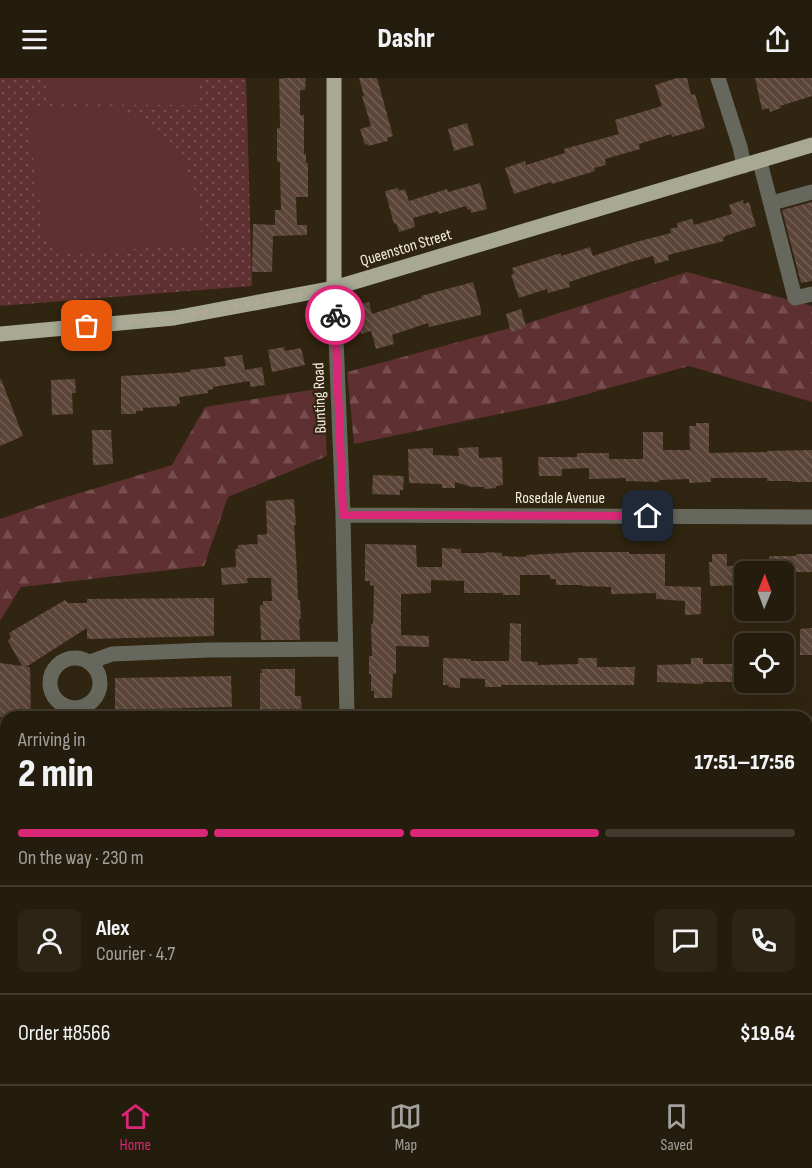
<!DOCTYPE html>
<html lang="en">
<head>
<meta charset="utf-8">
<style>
  :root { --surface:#241c0c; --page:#2c2515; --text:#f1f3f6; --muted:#a3a19d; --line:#413a2d; --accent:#db2777 }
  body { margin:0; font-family:"Sofia Sans Condensed",sans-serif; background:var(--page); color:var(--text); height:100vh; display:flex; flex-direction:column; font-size:22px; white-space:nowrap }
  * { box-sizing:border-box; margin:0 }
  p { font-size:20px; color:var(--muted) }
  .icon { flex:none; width:33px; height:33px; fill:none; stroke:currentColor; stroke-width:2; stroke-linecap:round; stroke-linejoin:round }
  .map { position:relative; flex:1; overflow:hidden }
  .panel { position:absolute; left:0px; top:633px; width:813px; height:374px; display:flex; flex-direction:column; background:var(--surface); border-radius:18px 18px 0 0; box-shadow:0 6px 24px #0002,0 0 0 2px var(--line) }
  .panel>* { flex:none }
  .needle { width:39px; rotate:1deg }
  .buttons { position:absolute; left:734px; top:483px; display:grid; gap:12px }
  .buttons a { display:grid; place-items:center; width:60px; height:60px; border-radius:9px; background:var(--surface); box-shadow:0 6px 24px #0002,0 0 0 2px var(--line); font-size:30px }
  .pin { position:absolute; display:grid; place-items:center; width:51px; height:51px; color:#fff; margin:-26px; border-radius:12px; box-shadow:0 3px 9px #0006 }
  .courier { position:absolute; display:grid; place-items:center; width:60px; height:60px; margin:-30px; border:4px solid #db2777; border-radius:50%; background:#fff; color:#222; box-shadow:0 2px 8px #0007 }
  .overview em { font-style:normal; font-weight:800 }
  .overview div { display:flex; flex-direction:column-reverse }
  .overview { display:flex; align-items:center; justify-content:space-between; height:102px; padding:0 18px }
  h1 { font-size:39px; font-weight:800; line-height:45px }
  .bar { display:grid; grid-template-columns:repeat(4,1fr); gap:9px 6px; align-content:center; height:72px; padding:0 18px }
  .bar i { height:8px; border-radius:4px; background:var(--line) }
  .bar .active { background:var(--accent) }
  .bar p { grid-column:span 4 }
  .line { display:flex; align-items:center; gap:15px; padding:0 18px; border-top:2px solid var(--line) }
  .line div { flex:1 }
  .round { display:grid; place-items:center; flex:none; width:63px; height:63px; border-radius:9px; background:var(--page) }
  header { display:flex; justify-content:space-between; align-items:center; height:78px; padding:0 18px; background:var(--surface); font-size:27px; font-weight:800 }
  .tabs { display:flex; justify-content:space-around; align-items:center; height:84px; border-top:2px solid var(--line); background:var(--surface); font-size:16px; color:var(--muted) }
  .tabs a { display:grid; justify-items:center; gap:3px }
  .tabs .active { color:var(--accent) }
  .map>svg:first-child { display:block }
</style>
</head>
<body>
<header><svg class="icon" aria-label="menu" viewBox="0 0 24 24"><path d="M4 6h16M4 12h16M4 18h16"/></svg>Dashr<svg class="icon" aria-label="share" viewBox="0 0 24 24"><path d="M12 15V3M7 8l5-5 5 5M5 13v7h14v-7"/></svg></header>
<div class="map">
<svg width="812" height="1006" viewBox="0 0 812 1006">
  <defs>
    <pattern id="grass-dots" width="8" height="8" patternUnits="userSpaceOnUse" patternTransform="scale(1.5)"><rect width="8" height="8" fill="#5e3031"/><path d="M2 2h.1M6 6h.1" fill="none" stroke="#764e4f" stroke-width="1.8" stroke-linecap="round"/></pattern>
    <pattern id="forest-firs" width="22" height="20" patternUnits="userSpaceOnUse" patternTransform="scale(1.5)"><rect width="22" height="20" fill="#5e3031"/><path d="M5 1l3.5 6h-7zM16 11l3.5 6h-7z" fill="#764e4f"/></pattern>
    <pattern id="building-back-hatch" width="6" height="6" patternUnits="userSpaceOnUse" patternTransform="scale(1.5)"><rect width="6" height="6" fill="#5b4438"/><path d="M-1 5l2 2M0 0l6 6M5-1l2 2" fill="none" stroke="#735f54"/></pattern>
  </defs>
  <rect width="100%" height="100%" fill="#302510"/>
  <!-- grass -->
  <path fill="url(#grass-dots)" d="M0,0H246L252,208L0,228Z"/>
  <!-- forest -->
  <path fill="url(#forest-firs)" d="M687,194L812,228V324L689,288L562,323L354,366L347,294L525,246Z
    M323,310L327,378L228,419L204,488L21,509L0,543V441L47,425L172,387L205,329Z
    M0,647H6V876L0,877Z
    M260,1001L261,1006H152V1001Z"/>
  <!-- pitch -->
  <path fill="#5e3031" d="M46,0H197V27L46,26Z
    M26,28L107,29L146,42L179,72L198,122L203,167L61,175L45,161Z"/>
  <!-- building -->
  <path fill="url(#building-back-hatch)" d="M284,0H306L305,12H300V37H304V76H306V85H308V119H296L297,147H307V157L273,158L272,194H252L253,146L275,147V132H281L280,94V84H277V50H280L279,1Z
    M359,0H377L393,58L387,60L388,63L368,68L367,66L365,67L360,51L371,48L362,18H364Z
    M677,0H687L691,17L695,16L705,50L672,59L671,56L639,66L640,71L605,81L606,87L594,90L595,93L552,106L551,104L514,116L505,90L525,83L526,87L565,75L564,71L619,56L615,42L662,28L655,7Z
    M755,0H812V18L780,28L781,30L770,34L769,30L762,32Z
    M467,45L474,67L454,73L448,51Z
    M480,105L487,131L471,135L470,131L468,132L466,128L439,136L438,133L413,140L415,149L399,154L396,145L394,146L385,113L398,110L399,113L405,111L409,123L447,111L448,114Z
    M743,122L744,126L749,124L756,148L725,158V159L723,160L724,163L668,177L669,182L655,186L653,178L634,183L569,204L570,209L548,215L547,211L519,220L511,197L514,196L512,190L561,175V178L590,169L593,178L636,164L671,155L670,151L678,149L677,145L692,141L694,147L732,136L729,127Z
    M812,124V203L801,205L782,132Z
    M473,204L481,232V237L429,249L428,245L392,257L394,266L376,271L371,253L361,256L353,228L369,224L372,236L422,220L421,218Z
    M521,231L526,249L511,254L506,236Z
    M284,269L285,273L301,270L305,287L272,294L268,272Z
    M242,277L245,292L262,289L265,307L250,309V303L213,309V311L208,312V315L179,319L180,326H177V328L143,330V333H136V336H121V298L190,294V292L226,288L224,279Z
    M1,301L23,358L0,368V302Z
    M75,301L76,315H72L73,336L52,337L51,302Z
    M696,345H709V375L767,374V373L812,372V404H792V403H767V400H711V404L689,405V401L659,402V404L626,403V400L589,401V390L562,391V398H539L538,379H577V375H609V381H643V354H663V372H690L689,348H696Z
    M92,352H111L113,386L93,387Z
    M478,369L479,380L502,379L503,407L496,408V410L484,411V409H472L455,404V410H442V406L409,405L408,371L433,370V377L459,378L458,370Z
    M373,397L404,398L403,412H400V417L372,416Z
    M294,421L296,447H294L297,495L298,522H300L301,541H299L300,562H261L260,527H263V523H272L271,500H247L248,505L222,507L221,490L236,489L235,471H238V467L258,466L257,457L267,456L266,423Z
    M365,466L416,467L417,489H442V470L461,471V475H486V474L502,475V478L526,479V477L582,474H629V476H665V508L701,509V536L685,537V523L656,521V515L611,516V509L582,508V507H556V501H550V497H520V517H503V515H464V503L431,502V515L401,516V557L429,558V569L396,568V596H393L392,620H374V613H371V596H369V578H372L371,546H373L374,508L370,507V503H365Z
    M712,476H727V488H744V507L710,508L709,484H712Z
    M796,476H812V494H764V482H769V478H796Z
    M214,520V558L87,561V550L26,589H30L31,637H27V639H0V585L22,588L8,563L11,559L9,555L65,522L68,525H87V521Z
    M510,545L521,546V583L538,584V587L578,586V580H597V589H635L634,607H501V609H485V601L460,600V610L448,609L449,607H443V580L471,581V583H509Z
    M812,550V577H800V551Z
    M691,580H703V586H742L743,604H703V606L657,604V587L691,586Z
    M261,591H295V618H301L302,636L265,637V632L260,633V595H262Z
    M231,598L232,629L115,632V600Z"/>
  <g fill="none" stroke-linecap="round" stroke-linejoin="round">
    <!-- minor -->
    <path stroke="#67685d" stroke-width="15" d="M718,0L740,69L744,88
      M760,84L795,220L812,216
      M772,125L812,114
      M334,210L343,437L347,639
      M343,437L812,439
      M50 605a25 25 0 1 1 50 0a25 25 0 1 1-50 0Z
      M90,584L112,576L208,572L346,571
      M807,647H812
      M807,866H812
      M0,980H6
      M352,1000V1006"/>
    <!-- major -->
    <path stroke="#a8a993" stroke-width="15" d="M334,0V210
      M0,256L174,240L334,210L812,67"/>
  </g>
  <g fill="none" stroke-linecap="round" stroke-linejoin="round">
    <!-- done -->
    <path stroke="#b1a898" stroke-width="6" stroke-dasharray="0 10.8" d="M87,248L174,240L334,210L335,237"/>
    <!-- route -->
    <path stroke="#db2777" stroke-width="8" d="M335,237L343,437L648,438"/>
  </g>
  <g text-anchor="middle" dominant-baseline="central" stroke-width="4.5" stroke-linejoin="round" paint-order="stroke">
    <!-- street labels -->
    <g font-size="16" fill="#f6eee2" stroke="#302510">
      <text transform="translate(406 170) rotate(-17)">Queenston Street</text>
      <text transform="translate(320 320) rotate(-92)">Bunting Road</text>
      <text x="560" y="420">Rosedale Avenue</text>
    </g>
  </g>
</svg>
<div class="buttons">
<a><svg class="needle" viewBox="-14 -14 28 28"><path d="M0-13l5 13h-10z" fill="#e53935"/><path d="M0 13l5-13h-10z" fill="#a3a19d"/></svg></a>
<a><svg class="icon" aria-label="locate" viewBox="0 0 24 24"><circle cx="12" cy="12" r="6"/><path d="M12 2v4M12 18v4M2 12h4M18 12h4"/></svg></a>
</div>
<div class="pin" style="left:87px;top:248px;background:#ea580c"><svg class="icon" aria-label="bag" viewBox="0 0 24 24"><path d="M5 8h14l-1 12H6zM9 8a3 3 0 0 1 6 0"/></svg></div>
<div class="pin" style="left:648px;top:438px;background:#1f2937"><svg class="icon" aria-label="home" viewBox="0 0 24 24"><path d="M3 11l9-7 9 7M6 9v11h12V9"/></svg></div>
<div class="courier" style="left:335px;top:237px"><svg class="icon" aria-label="bike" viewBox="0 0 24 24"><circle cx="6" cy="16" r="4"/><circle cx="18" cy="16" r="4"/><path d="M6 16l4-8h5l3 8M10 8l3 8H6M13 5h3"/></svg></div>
<section class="panel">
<div class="overview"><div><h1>2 min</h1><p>Arriving in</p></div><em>17:51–17:56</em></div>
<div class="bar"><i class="active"></i><i class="active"></i><i class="active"></i><i></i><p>On the way · 230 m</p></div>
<div class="line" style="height:108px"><a class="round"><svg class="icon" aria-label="person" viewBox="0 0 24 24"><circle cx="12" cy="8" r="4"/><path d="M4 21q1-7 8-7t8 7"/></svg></a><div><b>Alex</b><p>Courier · 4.7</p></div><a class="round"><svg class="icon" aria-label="chat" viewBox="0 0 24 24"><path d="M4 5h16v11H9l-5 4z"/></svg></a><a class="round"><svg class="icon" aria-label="phone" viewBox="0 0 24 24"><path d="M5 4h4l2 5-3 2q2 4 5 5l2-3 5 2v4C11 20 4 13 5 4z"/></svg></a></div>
<div class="line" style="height:78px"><div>Order #8566</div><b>$19.64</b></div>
</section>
</div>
<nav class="tabs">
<a class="active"><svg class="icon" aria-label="home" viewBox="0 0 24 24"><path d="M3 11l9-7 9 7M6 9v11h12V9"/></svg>Home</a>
<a><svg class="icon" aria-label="map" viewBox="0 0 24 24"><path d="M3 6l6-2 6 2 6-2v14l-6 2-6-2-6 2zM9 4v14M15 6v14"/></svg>Map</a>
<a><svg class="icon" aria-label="saved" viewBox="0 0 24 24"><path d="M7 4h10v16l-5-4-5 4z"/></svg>Saved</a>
</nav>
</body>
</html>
